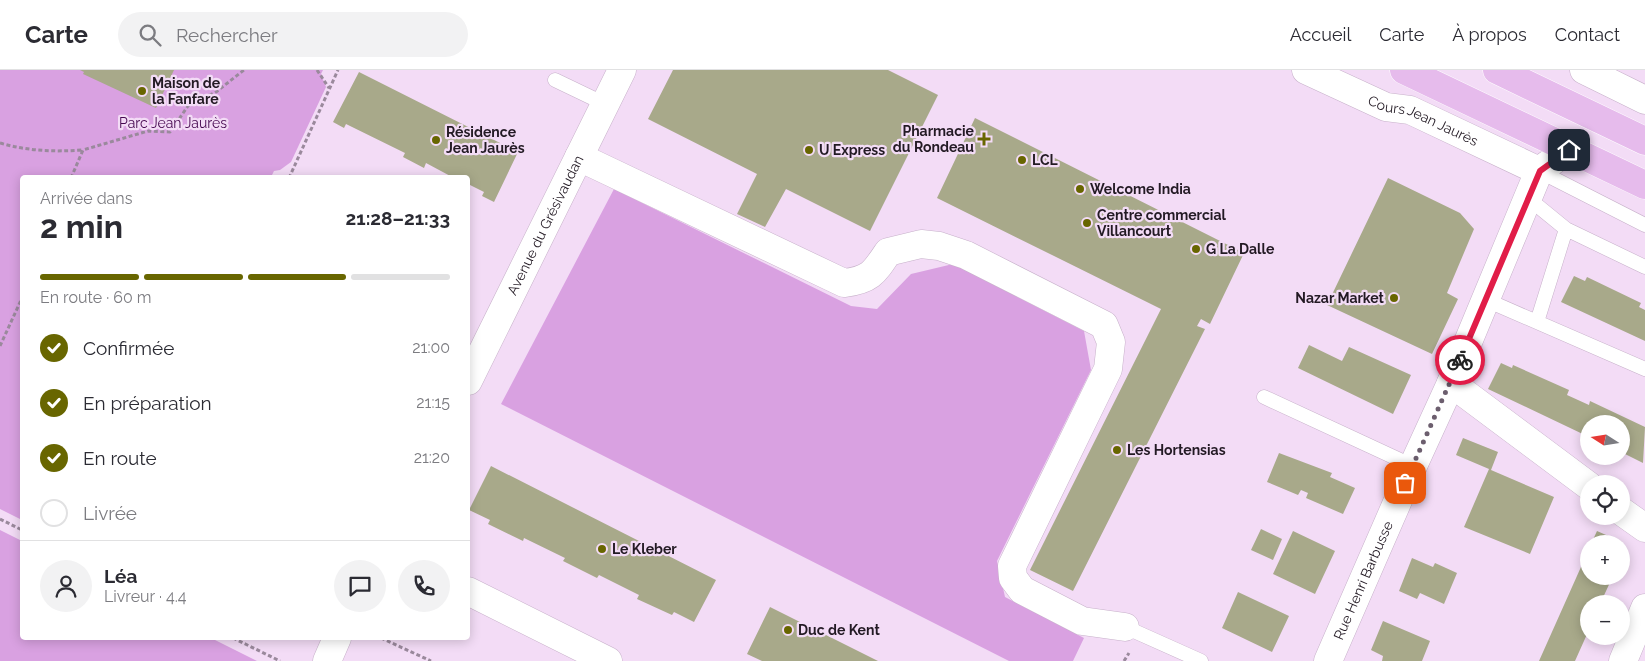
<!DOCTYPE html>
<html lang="fr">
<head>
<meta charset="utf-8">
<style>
  :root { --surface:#fff; --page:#f2f2f3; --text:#2b2b33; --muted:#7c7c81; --line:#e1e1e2; --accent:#686600 }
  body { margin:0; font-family:Raleway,sans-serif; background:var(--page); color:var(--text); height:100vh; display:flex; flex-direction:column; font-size:19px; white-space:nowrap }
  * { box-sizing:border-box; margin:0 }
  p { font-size:16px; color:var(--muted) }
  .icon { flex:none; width:28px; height:28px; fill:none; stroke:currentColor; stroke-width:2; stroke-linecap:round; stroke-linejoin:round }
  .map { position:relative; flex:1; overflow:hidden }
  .drawer { position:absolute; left:20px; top:105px; width:450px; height:465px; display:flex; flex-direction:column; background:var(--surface); border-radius:5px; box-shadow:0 2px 12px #0003 }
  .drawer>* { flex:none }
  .needle { width:32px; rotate:282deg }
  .fabs { position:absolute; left:1580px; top:345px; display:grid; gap:10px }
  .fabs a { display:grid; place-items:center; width:50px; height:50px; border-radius:50%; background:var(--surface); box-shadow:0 2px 12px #0003; font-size:25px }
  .pin { position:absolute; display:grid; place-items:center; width:42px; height:42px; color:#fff; margin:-21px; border-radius:10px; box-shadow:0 2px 8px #0006 }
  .courier { position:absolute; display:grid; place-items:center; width:50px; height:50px; margin:-25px; border:4px solid #e11d48; border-radius:50%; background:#fff; color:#222; box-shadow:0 1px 6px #0007 }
  .head em { font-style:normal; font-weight:700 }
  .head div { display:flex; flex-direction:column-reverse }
  .head { display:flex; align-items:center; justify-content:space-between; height:85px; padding:0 20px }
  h1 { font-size:32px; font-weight:700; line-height:38px }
  .bar { display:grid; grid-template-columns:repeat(4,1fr); gap:8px 5px; align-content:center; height:60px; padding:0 20px }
  .bar i { height:6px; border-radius:4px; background:var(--line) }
  .bar .current { background:var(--accent) }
  .bar p { grid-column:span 4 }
  .line { display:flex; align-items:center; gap:12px; padding:0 20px; border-top:1px solid var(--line) }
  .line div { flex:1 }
  .round { display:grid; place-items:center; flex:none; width:52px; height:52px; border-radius:26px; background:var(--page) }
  ol { padding:0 20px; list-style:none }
  li { display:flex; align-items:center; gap:15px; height:55px }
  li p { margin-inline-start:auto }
  li .icon { padding:5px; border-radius:50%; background:var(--accent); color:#fff; stroke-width:4 }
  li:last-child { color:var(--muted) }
  li i { width:28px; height:28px; border:2px solid var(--line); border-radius:50% }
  header { display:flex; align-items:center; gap:30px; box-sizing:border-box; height:70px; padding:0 25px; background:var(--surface); border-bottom:1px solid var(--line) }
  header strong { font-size:24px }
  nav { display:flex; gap:28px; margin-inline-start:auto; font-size:18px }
  .search { width:350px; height:45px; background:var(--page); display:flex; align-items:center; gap:12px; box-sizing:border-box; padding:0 18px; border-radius:28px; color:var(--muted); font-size:19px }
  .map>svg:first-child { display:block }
</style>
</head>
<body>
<header>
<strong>Carte</strong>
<div class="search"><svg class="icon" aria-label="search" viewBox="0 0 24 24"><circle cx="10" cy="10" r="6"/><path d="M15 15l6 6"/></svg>Rechercher</div>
<nav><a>Accueil</a><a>Carte</a><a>À propos</a><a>Contact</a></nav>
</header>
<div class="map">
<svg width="1645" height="591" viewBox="0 0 1645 591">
  <rect width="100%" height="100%" fill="#f3dcf6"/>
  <!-- green -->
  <path fill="#d9a1e1" d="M0,0H323L321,4L326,17L291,92L280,100L274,101L271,107L22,108V450L0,439Z
    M614,119L851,236L877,239L911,204L953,194L1084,261L1091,300L997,491L1005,527L1084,568L1073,591H1009L501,334Z
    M0,460L22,471V568H211L257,591H0Z"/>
  <!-- building -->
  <path fill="#a8a98a" d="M80,0H174L156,38L83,4L84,2Z
    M673,0H888L938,25L870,161L786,119L765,157L737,144L757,104L648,49Z
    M359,2L518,82L494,132L482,126L484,122L468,114V108H454L426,93L424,98L403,87L405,83L346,54L344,58L333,52Z
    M975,48L1244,183L1210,254L1201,249L1197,256L1205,259L1073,521L1030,500L1161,239L937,128Z
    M1388,108L1460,143L1474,159L1447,223L1458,229L1432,284L1327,235Z
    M1574,206L1585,211L1587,207L1641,233L1639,237L1645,240V271L1561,232Z
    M1309,275L1342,291L1349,277L1411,305L1393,344L1298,298Z
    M1501,293L1512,298L1513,295L1569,320L1567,325L1589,335L1590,331L1645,357L1643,393L1621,382V354H1589V367L1488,319Z
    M1463,368L1498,382L1491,400L1554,427L1530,484L1464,457L1489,399L1456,385Z
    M1279,383L1332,403L1330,407L1355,418L1343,444L1306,428L1308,423L1301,420L1298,425L1267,412Z
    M491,396L716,510L694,552L674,542L672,545L637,529L639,525L599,505L597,508L563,491L565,488L524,468L523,471L488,454L490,450L469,440Z
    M1261,459L1282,469L1273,490L1251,480Z
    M1293,461L1335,481L1315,524L1273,504Z
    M1597,461L1622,472L1621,474H1591Z
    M1589,479V506H1613L1600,534H1589V548L1583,560L1588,562L1575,591H1539Z
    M1412,488L1433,497L1435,493L1457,503L1444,534L1420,523L1417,529L1399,521Z
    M1238,522L1289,546L1272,582L1222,558Z
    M770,537L878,591H762L747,584Z
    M1383,551L1430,571L1422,591H1382L1383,586L1371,580Z"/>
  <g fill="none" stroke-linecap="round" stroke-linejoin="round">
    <!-- lane casing -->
    <g stroke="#c7b1ca" stroke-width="15">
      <path id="lane" d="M555,10L605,34
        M1539,101L1645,155
        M1528,128L1566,159L1645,197
        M1484,229L1645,299
        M1537,252L1566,159
        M1264,327L1413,396
        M1125,557L1201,591"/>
    </g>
    <!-- street casing -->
    <g stroke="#c7b1ca" stroke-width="29">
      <g id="street">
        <path id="s1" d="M1306,0L1386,37L1410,40L1539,101"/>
        <path d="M1584,0L1645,30"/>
        <path d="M579,87L844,213C870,210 874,203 888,182L921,174L939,176L966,185L1104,255L1111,272L1108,299L1012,496L1013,508L1022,520L1082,551L1125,557"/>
        <path id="s2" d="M468,311L622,0"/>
        <path d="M1451,313L1589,416"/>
        <path d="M1621,441L1645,458"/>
        <path d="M468,521L608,591"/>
        <path d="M327,591L337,568"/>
        <path id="s3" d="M1328,591L1413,396L1451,313L1539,101L1569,79"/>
        <path d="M1623,591L1645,538"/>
      </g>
    </g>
    <!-- primary casing -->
    <g stroke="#fff" stroke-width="29">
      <path id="primary" d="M1404,0L1645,115
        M1497,0L1645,71"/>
    </g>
    <!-- path -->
    <path stroke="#9a899c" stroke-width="3" stroke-dasharray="4 2.5" stroke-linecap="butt" d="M317,0L329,18
      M0,73C28,81 53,82 83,80
      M71,108L83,80L148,61L170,62L188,36L216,22L244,0
      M289,108L338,0
      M0,276L22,228
      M0,449L22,460
      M233,568L280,591
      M381,568L431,591
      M1124,591L1129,583"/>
    <!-- lane -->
    <use href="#lane" stroke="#fff" stroke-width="14"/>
    <!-- street -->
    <use href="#street" stroke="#fff" stroke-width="28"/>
    <!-- primary -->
    <use href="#primary" stroke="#e6bbec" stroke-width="28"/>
  </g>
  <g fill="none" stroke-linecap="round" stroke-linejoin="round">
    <!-- done -->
    <path stroke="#6c5e6e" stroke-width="5" stroke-dasharray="0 9" d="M1405,413L1460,290"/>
    <!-- route -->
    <path stroke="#e11d48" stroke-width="6" d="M1460,290L1540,101L1569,80"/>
  </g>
  <!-- markers -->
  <g fill="#686600" stroke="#f3dcf6" stroke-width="2">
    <circle cx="142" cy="21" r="5"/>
    <path d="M981.5 61.5h5v5h5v5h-5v5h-5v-5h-5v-5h5z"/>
    <circle cx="436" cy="70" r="5"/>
    <circle cx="809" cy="80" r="5"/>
    <circle cx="1022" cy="90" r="5"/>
    <circle cx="1080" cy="119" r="5"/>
    <circle cx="1087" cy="153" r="5"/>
    <circle cx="1196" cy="179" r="5"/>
    <circle cx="1394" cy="228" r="5"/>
    <circle cx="1117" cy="380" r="5"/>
    <circle cx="602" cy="479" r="5"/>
    <circle cx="788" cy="560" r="5"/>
  </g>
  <g text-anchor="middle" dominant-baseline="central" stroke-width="4.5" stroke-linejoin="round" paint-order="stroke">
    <!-- poi labels -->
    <g font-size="14" font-weight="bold" fill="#231a24" stroke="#f3dcf6" text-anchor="start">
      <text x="152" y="13">Maison de<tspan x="152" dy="16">la Fanfare</tspan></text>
      <text x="974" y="61" text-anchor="end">Pharmacie<tspan x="974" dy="16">du Rondeau</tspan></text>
      <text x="446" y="62">Résidence<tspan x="446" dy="16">Jean Jaurès</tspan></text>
      <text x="819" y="80">U Express</text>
      <text x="1032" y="90">LCL</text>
      <text x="1090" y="119">Welcome India</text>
      <text x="1097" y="145">Centre commercial<tspan x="1097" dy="16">Villancourt</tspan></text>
      <text x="1206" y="179">G La Dalle</text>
      <text x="1384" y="228" text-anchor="end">Nazar Market</text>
      <text x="1127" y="380">Les Hortensias</text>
      <text x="612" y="479">Le Kleber</text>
      <text x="798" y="560">Duc de Kent</text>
    </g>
    <!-- street labels -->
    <g font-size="14" fill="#231a24" stroke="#f3dcf6">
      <text stroke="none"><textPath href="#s1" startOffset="128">Cours Jean Jaurès</textPath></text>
      <text stroke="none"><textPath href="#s2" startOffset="174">Avenue du Grésivaudan</textPath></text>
      <text stroke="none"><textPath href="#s3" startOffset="88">Rue Henri Barbusse</textPath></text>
    </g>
    <!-- park labels -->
    <g font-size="14" fill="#460850" stroke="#f3dcf6">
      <text x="173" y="53">Parc Jean Jaurès</text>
    </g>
  </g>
</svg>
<div class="fabs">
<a><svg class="needle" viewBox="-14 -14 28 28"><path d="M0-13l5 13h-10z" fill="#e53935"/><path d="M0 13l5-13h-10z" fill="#7c7c81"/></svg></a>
<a><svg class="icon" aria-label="locate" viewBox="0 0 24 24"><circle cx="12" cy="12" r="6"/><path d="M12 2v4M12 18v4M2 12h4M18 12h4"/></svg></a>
<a>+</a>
<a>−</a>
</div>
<div class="pin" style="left:1405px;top:413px;background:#ea580c"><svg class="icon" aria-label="bag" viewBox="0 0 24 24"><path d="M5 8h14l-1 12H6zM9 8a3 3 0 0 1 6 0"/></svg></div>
<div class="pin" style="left:1569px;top:80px;background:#1f2937"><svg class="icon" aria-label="home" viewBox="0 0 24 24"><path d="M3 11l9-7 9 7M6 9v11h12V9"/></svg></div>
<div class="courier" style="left:1460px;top:290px"><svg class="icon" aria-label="bike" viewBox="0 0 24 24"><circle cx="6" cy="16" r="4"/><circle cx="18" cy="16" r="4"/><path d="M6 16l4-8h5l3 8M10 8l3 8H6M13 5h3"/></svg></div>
<section class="drawer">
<div class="head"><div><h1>2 min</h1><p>Arrivée dans</p></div><em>21:28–21:33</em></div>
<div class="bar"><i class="current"></i><i class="current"></i><i class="current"></i><i></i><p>En route · 60 m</p></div>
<ol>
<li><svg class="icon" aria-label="check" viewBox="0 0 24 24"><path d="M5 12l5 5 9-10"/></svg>Confirmée<p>21:00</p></li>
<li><svg class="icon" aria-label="check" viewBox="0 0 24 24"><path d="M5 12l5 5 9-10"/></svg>En préparation<p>21:15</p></li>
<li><svg class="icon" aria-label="check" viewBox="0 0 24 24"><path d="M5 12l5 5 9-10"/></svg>En route<p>21:20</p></li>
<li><i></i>Livrée</li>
</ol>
<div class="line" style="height:90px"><a class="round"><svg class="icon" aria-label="person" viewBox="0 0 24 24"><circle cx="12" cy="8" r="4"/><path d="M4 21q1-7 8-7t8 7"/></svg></a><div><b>Léa</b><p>Livreur · 4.4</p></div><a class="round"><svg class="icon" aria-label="chat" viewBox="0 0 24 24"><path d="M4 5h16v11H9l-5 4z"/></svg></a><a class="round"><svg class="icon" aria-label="phone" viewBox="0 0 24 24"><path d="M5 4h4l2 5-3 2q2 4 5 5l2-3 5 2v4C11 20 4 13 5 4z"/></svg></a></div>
</section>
</div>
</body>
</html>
